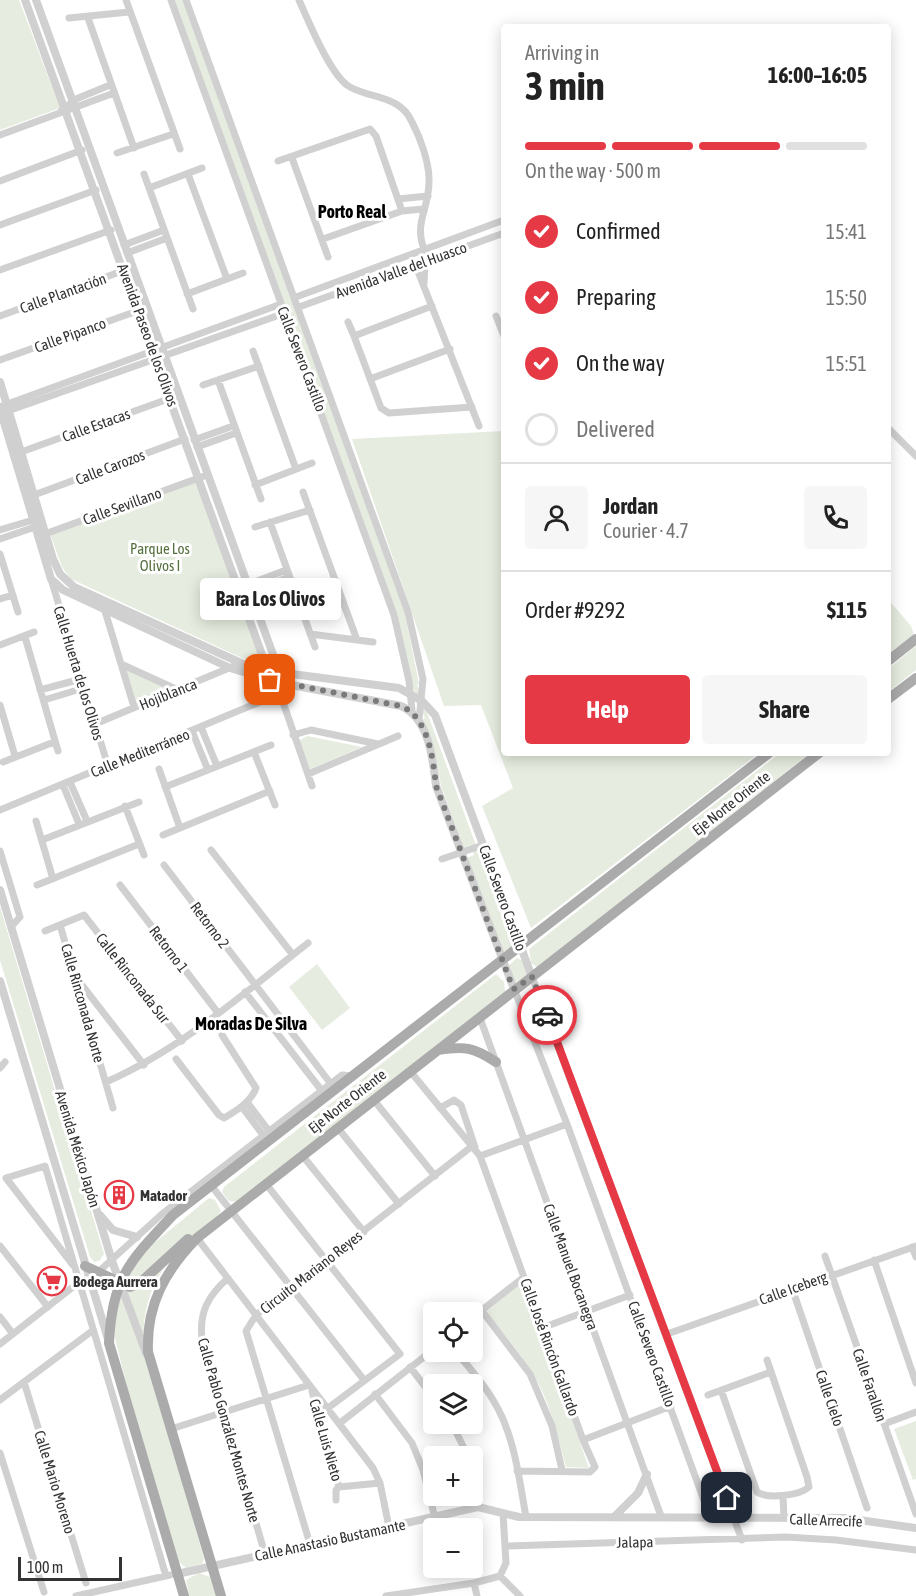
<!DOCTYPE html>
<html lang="en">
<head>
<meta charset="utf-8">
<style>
  :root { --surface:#fff; --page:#f6f6f6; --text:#222; --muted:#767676; --line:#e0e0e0; --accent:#e63946 }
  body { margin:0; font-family:"Asap Condensed",sans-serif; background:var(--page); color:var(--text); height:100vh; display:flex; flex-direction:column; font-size:22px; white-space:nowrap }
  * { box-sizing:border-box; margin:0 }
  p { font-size:20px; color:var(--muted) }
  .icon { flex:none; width:33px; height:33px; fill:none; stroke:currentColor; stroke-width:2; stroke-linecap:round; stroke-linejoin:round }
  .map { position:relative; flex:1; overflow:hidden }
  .drawer { position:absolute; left:501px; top:24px; width:390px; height:732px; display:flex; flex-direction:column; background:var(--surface); border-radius:6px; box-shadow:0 3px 15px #0003 }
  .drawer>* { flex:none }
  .fabs { position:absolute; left:423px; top:1302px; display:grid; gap:12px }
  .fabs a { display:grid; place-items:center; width:60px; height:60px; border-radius:6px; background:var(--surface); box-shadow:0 3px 15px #0003; font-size:30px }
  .scale { position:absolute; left:18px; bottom:15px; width:104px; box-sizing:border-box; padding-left:6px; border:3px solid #333; border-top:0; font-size:16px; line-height:21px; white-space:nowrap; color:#333; -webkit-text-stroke:4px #fff; paint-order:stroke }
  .pin { position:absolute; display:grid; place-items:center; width:51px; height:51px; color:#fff; margin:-26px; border-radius:12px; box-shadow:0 3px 9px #0006 }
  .courier { position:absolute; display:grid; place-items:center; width:60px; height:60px; margin:-30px; border:4px solid #e63946; border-radius:50%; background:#fff; color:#222; box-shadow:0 2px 8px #0007 }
  .bubble { position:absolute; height:42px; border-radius:6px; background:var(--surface); box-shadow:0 3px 15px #0003; font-size:20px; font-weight:700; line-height:42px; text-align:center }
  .summary em { font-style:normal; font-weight:700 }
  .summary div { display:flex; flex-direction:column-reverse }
  .summary { display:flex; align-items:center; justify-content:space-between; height:102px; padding:0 24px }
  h1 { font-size:39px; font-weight:700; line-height:45px }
  .bar { display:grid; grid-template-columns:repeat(4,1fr); gap:9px 6px; align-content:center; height:72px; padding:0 24px }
  .bar i { height:8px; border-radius:4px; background:var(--line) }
  .bar .selected { background:var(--accent) }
  .bar p { grid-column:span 4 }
  .line { display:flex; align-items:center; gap:15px; padding:0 24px; border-top:2px solid var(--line) }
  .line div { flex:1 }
  .round { display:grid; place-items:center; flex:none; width:63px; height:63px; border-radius:6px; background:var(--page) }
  ol { padding:0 24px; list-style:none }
  li { display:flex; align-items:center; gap:18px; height:66px }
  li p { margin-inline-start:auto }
  li .icon { padding:6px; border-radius:50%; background:var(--accent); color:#fff; stroke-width:4 }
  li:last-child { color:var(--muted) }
  li i { width:33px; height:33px; border:3px solid var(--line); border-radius:50% }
  .action { display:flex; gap:12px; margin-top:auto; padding:12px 24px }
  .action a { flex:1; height:69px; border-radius:6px; background:var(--accent); color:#fff; font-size:24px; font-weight:700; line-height:69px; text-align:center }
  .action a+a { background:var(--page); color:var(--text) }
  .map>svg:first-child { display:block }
</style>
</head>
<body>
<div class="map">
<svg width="916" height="1596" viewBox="0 0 916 1596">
  <rect width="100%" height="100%" fill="#fff"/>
  <!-- green -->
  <path fill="#e6ecdf" d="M0,0H19L60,108L0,130Z
    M171,0H183L404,609L419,684L417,685L513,946L502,953L467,858L474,855L471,845L464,848L441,786L436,757L422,720L425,718L413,687L395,610Z
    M504,431V753H759L531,928L482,806L513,788L481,705L444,706L352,439Z
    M196,481L263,664L242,658L71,579L62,567L50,534Z
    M888,599L911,626L914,635L888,654Z
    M916,646V670L888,692V669Z
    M124,667L171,690L136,704Z
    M307,736L362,747L310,769L299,741Z
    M780,753H810L537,967L531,963L529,949Z
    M0,907L104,1254L99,1261L94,1262L90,1257L0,960Z
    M517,958L523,961L527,975L516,982L507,967Z
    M317,964L350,1008L322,1030L289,987Z
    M496,974L504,982L505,992L237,1202L229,1201L222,1192L224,1187Z
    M209,1198L215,1200L221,1211C214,1222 200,1231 190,1240C158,1268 144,1295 143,1339L204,1559L202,1564L186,1568L179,1562L130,1399L114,1334L118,1303L131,1270L153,1244Z
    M523,1281L589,1468L566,1467C557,1434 550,1400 531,1371C518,1350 501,1331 486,1312Z
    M916,1421V1479L913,1480L894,1429Z
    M199,1573L210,1577L216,1596H189L186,1580Z"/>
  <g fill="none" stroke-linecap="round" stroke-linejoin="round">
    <!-- minor -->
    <path stroke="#d0d0d0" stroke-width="7" d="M126,0L180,149
      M171,0L394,615L409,681L412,710
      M186,0L408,612L423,679L419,720
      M299,0C308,20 331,77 350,87C371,99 400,95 412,122C420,137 429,162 429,179C430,213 410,222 428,259
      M69,18L129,12
      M88,18L134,148
      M61,111L76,99L110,85
      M0,135L114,93
      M117,153L173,134
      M292,158L328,257
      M278,161L370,129L376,136L402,211
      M144,174L193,309
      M188,174L227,279
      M0,181L82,150
      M149,188L202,168
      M398,199L428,196
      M0,225L96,190
      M323,239L402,211L423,209
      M124,245L164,230
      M127,253L167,238
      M415,264L479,426
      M0,270L111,230
      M424,283L425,261
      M187,294L243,273
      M296,297L504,220
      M432,306L354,336L381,408L389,413L472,407
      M299,307L504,233
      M0,316L125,270
      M496,316L504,336
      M348,322L354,336
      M253,351L296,469
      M0,360L140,310
      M370,379L450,349
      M218,380L261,499
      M203,385L259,366
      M2,406L281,304
      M5,412L285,313
      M888,428L916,456
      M194,440L233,426
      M197,447L236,433
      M21,452L171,398
      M255,485L312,463
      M303,492L357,640
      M34,495L185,439
      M270,522L315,647
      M255,527L310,510
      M0,530L33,520
      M42,535L207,475
      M0,539L35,527
      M0,554L18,612
      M51,579L108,766
      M247,585L286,570
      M250,592L289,577
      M0,599L13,595
      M105,611L134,707
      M310,634L373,642
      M25,637L58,751
      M0,645L34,632
      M121,664L178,690
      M276,682L312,786
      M40,690L81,679
      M44,700L84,688
      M0,705L15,756
      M95,724L241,663
      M201,727L217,766
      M192,731L208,770
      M293,735L311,730L378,744
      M254,752L275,805
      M3,762L54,742
      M159,769L180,828
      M308,774L398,736
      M70,782L87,821
      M63,785L79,824
      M165,787L271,745
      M125,806L144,855
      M0,810L279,694
      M36,821L53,879
      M163,835L270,791
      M42,840L139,802
      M211,850L293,955
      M0,851L20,917L11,927
      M442,859L483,845
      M164,865L331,1084
      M37,885L139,844
      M120,885L218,1013
      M60,925L113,1108
      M45,931L84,915L182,1041
      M532,977L742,1540
      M78,980L144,1065
      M514,989L567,1124L710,1517
      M245,992L322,1091
      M480,1018L661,1516
      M176,1059L219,1115L224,1118C236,1111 251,1102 256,1088L222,1035
      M0,1068L5,1062
      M410,1071L480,1156L583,1440L595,1467L590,1472L517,1471
      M106,1082C181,1049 243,994 308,943
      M373,1099L435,1176
      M247,1102L269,1131
      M242,1107L263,1135
      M440,1108L454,1100L461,1105L475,1147
      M337,1127L399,1204
      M302,1155L364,1232
      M480,1156L567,1124
      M210,1184L364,1380
      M266,1184L400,1354L328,1408
      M197,1238L373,1468L380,1483L389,1527
      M0,1246L48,1307
      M912,1247L916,1257
      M825,1256L916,1514
      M874,1260L916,1383
      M73,1265L6,1178L45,1166L166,1576
      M228,1278C208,1296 199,1312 202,1339L265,1554
      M792,1288L867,1508
      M482,1311L530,1374L552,1426L562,1470
      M0,1317L13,1334
      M472,1318L524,1277
      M542,1328L630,1295
      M670,1333L916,1246
      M0,1344L78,1283L97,1273L162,1214L342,1075L353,1076
      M456,1352C473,1372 491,1392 502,1417C516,1448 520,1484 526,1517
      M410,1367L434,1398
      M24,1382L86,1583
      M721,1390L757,1492C768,1499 799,1496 809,1487L807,1477L767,1360
      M312,1391L339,1487L380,1483
      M375,1394L412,1443L423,1470L435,1518
      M708,1395L771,1372
      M0,1400L92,1331
      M340,1423L434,1349
      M452,1424L468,1456
      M884,1424L916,1412
      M171,1429L309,1385
      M583,1440L671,1406
      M0,1453L44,1592
      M472,1479L478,1507
      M783,1496L784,1518
      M336,1500V1490L339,1487
      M310,1544L246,1331L256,1315L471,1147
      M506,1546L786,1537L836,1540L916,1550
      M500,1576L520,1596
      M474,1583L477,1596
      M76,1596L170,1575
      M386,1596L474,1583L500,1576L506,1563L503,1513"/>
    <!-- tertiary -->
    <path stroke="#d0d0d0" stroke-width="8" d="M25,0L269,674
      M36,0L279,671L278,676
      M0,382L53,559L60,574L74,587L241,663L269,671L399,688L422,701L435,715L532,977
      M0,409L51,579L63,590L230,668L276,682L401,706C429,718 433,759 436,786L514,989
      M0,890L112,1261L146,1353
      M0,981L108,1339
      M100,1215L113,1230L137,1237
      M615,1516L638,1493L647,1474
      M177,1574L478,1507L519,1517L845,1518L916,1528"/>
    <!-- primary -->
    <path stroke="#ababab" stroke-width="10" d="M888,661L916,639
      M888,699L916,678
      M438,1050C465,1046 473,1047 496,1062
      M85,1266L130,1287L141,1282L188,1239
      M184,1596L109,1343C112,1277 130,1261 173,1215L769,753
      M221,1596L148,1352C146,1305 165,1271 197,1238L819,753"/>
  </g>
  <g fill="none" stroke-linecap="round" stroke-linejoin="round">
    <!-- done -->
    <path stroke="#7a7a7a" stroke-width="6" stroke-dasharray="0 10.8" d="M270,680L401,706C429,718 433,759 436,786L511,983L514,989L532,977L547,1015"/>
    <!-- route -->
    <path stroke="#e63946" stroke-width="8" d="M547,1015L727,1498"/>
  </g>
  <!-- icons -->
  <defs>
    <g id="building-ring" transform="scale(1.5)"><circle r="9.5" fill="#fff" stroke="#e63946" stroke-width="1.5"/><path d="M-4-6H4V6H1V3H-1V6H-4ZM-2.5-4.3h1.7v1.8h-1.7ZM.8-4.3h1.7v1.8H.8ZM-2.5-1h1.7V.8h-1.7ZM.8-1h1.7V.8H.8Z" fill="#e63946"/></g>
    <g id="supermarket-ring" transform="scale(1.5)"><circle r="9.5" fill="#fff" stroke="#e63946" stroke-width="1.5"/><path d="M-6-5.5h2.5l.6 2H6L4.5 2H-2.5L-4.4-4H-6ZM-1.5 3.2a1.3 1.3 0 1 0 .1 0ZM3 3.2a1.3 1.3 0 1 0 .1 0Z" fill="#e63946"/></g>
  </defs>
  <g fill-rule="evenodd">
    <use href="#building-ring" x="119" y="1195"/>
    <use href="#supermarket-ring" x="52" y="1281"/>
  </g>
  <g text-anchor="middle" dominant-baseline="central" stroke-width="6" stroke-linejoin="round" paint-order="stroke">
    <!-- street labels -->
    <g font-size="15" fill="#333" stroke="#fff">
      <text transform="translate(401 270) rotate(-20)">Avenida Valle del Huasco</text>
      <text transform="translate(63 293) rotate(-20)">Calle Plantación</text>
      <text transform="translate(70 335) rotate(-20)">Calle Pipanco</text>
      <text transform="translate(148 335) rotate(70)">Avenida Paseo de los Olivos</text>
      <text transform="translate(302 359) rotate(69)">Calle Severo Castillo</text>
      <text transform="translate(96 425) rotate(-20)">Calle Estacas</text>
      <text transform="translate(110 467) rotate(-21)">Calle Carozos</text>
      <text transform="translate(122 506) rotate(-20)">Calle Sevillano</text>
      <text transform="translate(79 673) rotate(73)">Calle Huerta de los Olivos</text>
      <text transform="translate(168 694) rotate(-22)">Hojiblanca</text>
      <text transform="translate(140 753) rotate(-22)">Calle Mediterráneo</text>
      <text transform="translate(731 803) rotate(-38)">Eje Norte Oriente</text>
      <text transform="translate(503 898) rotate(70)">Calle Severo Castillo</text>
      <text transform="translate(210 925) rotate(53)">Retorno 2</text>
      <text transform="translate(169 949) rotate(53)">Retorno 1</text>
      <text transform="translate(133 978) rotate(52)">Calle Rinconada Sur</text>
      <text transform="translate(83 1003) rotate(74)">Calle Rinconada Norte</text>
      <text transform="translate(347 1101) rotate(-38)">Eje Norte Oriente</text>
      <text transform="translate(78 1149) rotate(73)">Avenida México Japón</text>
      <text transform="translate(571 1267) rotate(70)">Calle Manuel Bocanegra</text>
      <text transform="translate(311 1272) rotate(-38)">Circuito Mariano Reyes</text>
      <text transform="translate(793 1288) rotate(-20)">Calle Iceberg</text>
      <text transform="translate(550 1347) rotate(70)">Calle José Rincón Gallardo</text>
      <text transform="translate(652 1354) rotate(70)">Calle Severo Castillo</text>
      <text transform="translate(870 1385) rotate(71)">Calle Farallón</text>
      <text transform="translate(830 1398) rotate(71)">Calle Cielo</text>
      <text transform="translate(229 1430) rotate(74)">Calle Pablo González Montes Norte</text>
      <text transform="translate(326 1440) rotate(74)">Calle Luis Nieto</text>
      <text transform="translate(55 1482) rotate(73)">Calle Mario Moreno</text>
      <text transform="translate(826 1520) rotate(2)">Calle Arrecife</text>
      <text transform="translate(330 1540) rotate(-12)">Calle Anastasio Bustamante</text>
      <text transform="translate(635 1542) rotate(-1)">Jalapa</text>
    </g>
    <!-- park labels -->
    <g font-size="15" fill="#56703f" stroke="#fff">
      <text x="160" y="548">Parque Los<tspan x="160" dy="17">Olivos I</tspan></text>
    </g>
    <!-- poi labels -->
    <g font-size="15" font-weight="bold" fill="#333" stroke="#fff" text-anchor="start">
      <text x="140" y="1195">Matador</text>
      <text x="73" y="1281">Bodega Aurrera</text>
    </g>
    <!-- quarter labels -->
    <g font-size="18" font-weight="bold" fill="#000" stroke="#fff">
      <text x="352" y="211">Porto Real</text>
      <text x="251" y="1023">Moradas De Silva</text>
    </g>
  </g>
</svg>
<div class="fabs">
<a><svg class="icon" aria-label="locate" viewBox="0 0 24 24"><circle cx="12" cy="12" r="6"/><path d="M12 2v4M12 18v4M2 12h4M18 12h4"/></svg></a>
<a><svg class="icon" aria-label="layers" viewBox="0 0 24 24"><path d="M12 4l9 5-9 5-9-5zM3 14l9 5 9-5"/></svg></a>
<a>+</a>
<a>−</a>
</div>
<div class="scale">100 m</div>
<div class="pin" style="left:270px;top:680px;background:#ea580c"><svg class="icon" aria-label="bag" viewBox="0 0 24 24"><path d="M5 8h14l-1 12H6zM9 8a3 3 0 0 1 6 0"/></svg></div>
<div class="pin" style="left:727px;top:1498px;background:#1f2937"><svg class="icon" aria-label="home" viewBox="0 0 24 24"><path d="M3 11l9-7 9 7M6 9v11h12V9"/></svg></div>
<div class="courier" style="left:547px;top:1015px"><svg class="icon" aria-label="car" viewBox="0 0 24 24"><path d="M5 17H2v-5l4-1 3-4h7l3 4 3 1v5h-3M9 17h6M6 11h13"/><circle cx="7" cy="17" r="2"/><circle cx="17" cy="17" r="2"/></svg></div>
<div class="bubble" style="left:200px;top:578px;width:141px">Bara Los Olivos</div>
<section class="drawer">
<div class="summary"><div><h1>3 min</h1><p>Arriving in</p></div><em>16:00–16:05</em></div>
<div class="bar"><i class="selected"></i><i class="selected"></i><i class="selected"></i><i></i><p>On the way · 500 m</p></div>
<ol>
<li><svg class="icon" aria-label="check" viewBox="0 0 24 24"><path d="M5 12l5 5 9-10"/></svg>Confirmed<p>15:41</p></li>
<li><svg class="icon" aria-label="check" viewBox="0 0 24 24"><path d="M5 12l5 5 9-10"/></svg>Preparing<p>15:50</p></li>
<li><svg class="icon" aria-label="check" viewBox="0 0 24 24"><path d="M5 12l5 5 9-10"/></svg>On the way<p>15:51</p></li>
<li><i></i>Delivered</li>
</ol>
<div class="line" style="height:108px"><a class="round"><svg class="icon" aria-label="person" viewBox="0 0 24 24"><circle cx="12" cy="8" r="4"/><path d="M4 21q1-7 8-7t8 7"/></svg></a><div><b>Jordan</b><p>Courier · 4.7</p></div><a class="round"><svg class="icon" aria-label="phone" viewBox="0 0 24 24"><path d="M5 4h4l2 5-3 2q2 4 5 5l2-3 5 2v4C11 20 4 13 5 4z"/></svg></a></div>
<div class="line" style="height:78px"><div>Order #9292</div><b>$115</b></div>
<div class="action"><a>Help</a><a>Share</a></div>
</section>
</div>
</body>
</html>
